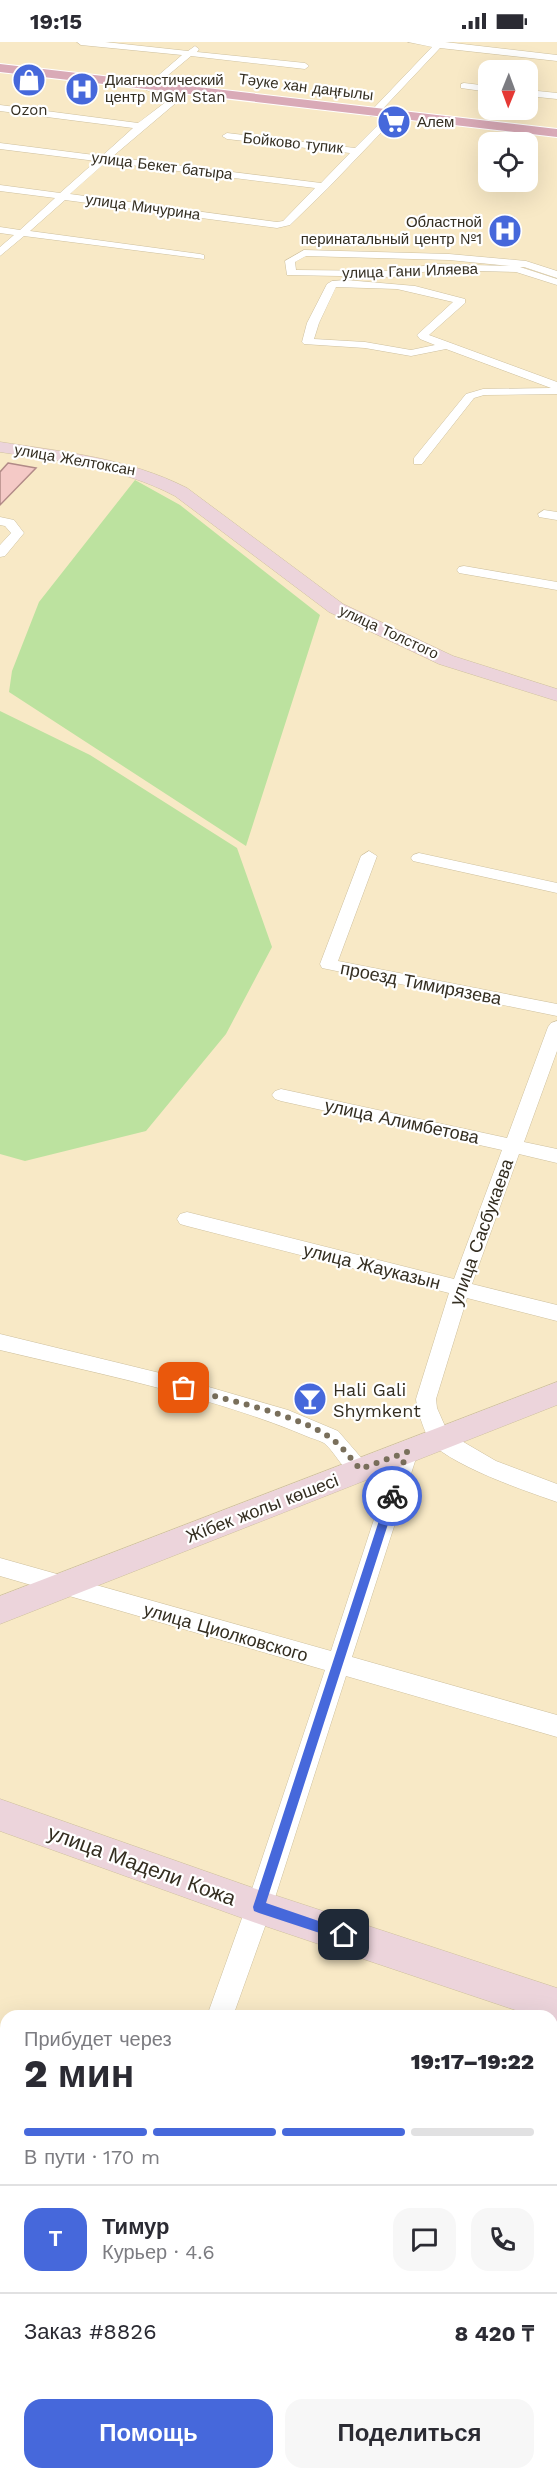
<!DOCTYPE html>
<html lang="ru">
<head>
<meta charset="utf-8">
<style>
  :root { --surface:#fff; --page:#f7f7f7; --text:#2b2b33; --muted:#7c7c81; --line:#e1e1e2; --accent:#4668db }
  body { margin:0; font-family:"Work Sans",sans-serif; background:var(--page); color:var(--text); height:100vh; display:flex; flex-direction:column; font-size:22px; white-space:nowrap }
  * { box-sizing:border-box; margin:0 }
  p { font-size:20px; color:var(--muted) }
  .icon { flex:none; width:33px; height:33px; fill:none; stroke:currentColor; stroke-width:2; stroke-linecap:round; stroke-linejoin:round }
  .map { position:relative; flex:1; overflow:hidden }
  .panel { position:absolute; left:0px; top:1968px; width:558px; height:470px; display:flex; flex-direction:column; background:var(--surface); border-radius:18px 18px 0 0; box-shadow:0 6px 24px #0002 }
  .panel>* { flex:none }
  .needle { width:39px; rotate:181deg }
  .controls { position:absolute; left:478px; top:18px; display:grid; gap:12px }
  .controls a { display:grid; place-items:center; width:60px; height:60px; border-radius:12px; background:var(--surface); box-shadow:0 6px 24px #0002; font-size:30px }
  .pin { position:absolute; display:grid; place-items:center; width:51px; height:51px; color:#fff; margin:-26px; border-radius:12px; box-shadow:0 3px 9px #0006 }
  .courier { position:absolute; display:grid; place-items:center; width:60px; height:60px; margin:-30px; border:4px solid #4668db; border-radius:50%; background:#fff; color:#222; box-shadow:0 2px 8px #0007 }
  .summary em { font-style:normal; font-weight:800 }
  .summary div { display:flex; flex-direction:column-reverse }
  .summary { display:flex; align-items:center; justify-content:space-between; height:102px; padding:0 24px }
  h1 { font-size:39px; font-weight:800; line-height:45px }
  .bar { display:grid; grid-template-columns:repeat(4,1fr); gap:9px 6px; align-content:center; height:72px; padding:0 24px }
  .bar i { height:8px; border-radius:4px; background:var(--line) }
  .bar .current { background:var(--accent) }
  .bar p { grid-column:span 4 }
  .line { display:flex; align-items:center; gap:15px; padding:0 24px; border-top:2px solid var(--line) }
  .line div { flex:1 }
  .round { display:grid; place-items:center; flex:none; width:63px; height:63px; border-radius:18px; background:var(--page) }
  .cta { display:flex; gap:12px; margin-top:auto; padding:12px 24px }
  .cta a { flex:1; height:69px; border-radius:18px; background:var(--accent); color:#fff; font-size:24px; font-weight:800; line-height:69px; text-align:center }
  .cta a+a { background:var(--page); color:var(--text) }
  .status { display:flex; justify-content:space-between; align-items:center; height:42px; padding:0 30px; background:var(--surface); direction:ltr }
  .status svg { height:16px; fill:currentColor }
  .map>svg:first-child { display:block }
</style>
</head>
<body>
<div class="status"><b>19:15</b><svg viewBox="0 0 49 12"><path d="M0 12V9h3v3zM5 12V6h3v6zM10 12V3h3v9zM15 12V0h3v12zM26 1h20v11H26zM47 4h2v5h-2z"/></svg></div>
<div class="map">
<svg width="557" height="2437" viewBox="0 0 557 2437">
  <rect width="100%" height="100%" fill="#f8e9c6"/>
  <!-- green -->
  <path fill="#bce29f" d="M135,438L180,463L320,573L246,804L9,650L12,629L39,560Z
    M0,669L90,713L237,806L272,905L226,992L146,1089L25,1119L0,1112Z"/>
  <!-- building -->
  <path fill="#f4c9c6" stroke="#b18a87" stroke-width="1.5" d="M8,421L36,426L0,463V430Z"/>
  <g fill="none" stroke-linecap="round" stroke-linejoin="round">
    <!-- street casing -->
    <g stroke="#cec09e" stroke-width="1">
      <path id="street" d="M77,0H105L188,9L195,4L199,7L197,10L305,21L309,24L305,27L191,14L149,49L146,48V44L182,13L81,3Z
        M408,0H445L557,13V19L440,6L376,74H370V70L432,5Z
        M464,41L489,44V50L461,46V42Z
        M187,44L191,47L190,49L112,115L321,141L350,111L227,97L222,94L227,91L355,106L389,72L397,74L328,146L290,183L277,186L65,158L30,189L200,212L204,213V217L24,194L0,214V205L14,193L0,191V185L20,188L55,156L0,149V143L60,151L96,119L0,107V101L102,114L133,86L0,69V63L138,81ZM106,120L315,146L283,179L277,180L70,152Z
        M528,48L557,51V57L528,54Z
        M304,208L449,212L526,219L557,229V236L524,225H520L557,237V243L516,230L435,228L393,235L287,233L285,219ZM306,214L449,218L510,224L435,222L393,229L296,228L295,220Z
        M346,238L415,244L465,257V261L429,293L557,340V352L484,353L474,356L422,422H414V416L466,352L483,347L551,346L446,307L411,314L365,306L304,302L302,300L307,281L327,242L332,239ZM336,245L397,247L453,260L417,293L420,297L435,303L411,308L365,300L314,297L319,281Z
        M544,468L557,470V478L539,475L538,472Z
        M0,475L14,478L24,491L5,514L0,515V503L11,491L5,484L0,483Z
        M464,524L557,540V548L459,531L457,528L459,525Z
        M369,809L377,814L338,919L557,962V974L322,926L320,922L361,814Z
        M419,811L557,841V851L413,819L411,816L413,813Z
        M557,979V1009L524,1100L557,1107V1121L519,1112L472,1242L557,1263V1279L467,1256L436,1357L437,1366L448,1391L496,1419L557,1442V1460C520,1447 464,1428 434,1404C426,1397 417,1368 416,1357L449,1251L187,1184L180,1182L177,1177L180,1172L187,1170L454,1237L502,1108L281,1059L275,1057L272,1053L275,1049L281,1047L507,1096L548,985L551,981Z
        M0,1292L164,1332L288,1368L338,1389L371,1427L368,1433C346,1440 338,1412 324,1401C320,1399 315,1397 311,1396C212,1354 104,1333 0,1308Z
        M407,1401L415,1404L418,1410L352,1615L557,1673V1695L346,1634L272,1865L233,1974H207L246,1865L325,1628L0,1534V1516L331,1609L396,1410L399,1404Z
        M552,2273L557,2275V2305L552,2303Z
        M34,2432H64L62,2437H32Z"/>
    </g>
    <!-- secondary casing -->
    <g stroke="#cec09e" stroke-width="1">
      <path id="secondary" d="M0,400C64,410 128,416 187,446L343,562L453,614L557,647V659L439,622L329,570L175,454C120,425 61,419 0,410Z
        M557,1340V1363L0,1582V1554Z
        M0,1757L259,1848L557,1946V1982L552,1980V1974H533L259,1882L0,1789Z"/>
    </g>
    <!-- primary casing -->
    <g stroke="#fff" stroke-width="2">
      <path id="primary" d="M0,22L557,87V95L0,30Z"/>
    </g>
    <!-- street -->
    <use href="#street" fill="#fff" fill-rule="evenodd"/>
    <!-- secondary -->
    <use href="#secondary" fill="#ecd4db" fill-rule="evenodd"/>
    <!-- primary -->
    <use href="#primary" fill="#d9aab7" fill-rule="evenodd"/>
  </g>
  <!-- route -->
  <path fill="#4668db" d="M392,1450L397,1454L266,1861L348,1889L350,1893L348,1898L344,1899L259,1871L254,1869L253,1865L387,1454Z"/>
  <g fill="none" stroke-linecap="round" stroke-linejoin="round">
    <!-- done -->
    <path stroke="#796f5b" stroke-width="6" stroke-dasharray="0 10.8" d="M184,1346C223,1357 301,1373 332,1397C343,1405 351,1417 360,1427L407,1410L392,1454"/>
  </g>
  <!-- icons -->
  <defs>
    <g id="shop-disc" transform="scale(1.725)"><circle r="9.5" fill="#4668db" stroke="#fff"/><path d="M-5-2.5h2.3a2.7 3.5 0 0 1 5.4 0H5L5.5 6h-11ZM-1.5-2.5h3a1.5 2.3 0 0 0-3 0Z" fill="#fff"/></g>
    <g id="hospital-disc" transform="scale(1.725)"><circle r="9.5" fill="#4668db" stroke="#fff"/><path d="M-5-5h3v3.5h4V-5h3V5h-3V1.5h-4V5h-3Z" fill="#fff"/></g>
    <g id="supermarket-disc" transform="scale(1.725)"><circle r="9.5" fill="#4668db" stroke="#fff"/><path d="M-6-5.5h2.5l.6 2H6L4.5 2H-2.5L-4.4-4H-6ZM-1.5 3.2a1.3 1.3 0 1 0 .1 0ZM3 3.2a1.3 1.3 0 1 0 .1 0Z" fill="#fff"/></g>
    <g id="bar-disc" transform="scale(1.725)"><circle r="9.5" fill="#4668db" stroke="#fff"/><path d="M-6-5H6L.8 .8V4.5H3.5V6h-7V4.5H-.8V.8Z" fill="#fff"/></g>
  </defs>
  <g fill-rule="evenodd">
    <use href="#shop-disc" x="29" y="38"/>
    <use href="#hospital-disc" x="82" y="47"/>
    <use href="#supermarket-disc" x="394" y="80"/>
    <use href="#hospital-disc" x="505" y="189"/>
    <use href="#bar-disc" x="310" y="1357"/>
  </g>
  <g text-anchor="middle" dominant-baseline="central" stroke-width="4.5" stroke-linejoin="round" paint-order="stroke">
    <!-- far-poi labels -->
    <g font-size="15" fill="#342e21" stroke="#fff" text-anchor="start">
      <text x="105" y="38">Диагностический<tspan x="105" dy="17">центр MGM Stan</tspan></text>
      <text x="29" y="68" text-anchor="middle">Ozon</text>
      <text x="417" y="80">Алем</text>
      <text x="482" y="180" text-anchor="end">Областной<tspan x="482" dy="17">перинатальный центр №1</tspan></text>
    </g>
    <!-- far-street labels -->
    <g font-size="15" fill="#342e21" stroke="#fff">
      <text transform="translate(306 45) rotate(7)">Тәуке хан даңғылы</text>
      <text transform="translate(293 101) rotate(6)">Бойково тупик</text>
      <text transform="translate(162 124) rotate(7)">улица Бекет батыра</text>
      <text transform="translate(143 165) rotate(8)">улица Мичурина</text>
      <text transform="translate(410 229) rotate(-2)">улица Гани Иляева</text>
      <text transform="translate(75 418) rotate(10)">улица Желтоксан</text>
      <text transform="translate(389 590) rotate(25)">улица Толстого</text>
    </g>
    <!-- street labels -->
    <g font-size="18" fill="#342e21" stroke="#fff">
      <text transform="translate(421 941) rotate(11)">проезд Тимирязева</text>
      <text transform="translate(402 1079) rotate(12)">улица Алимбетова</text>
      <text transform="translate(481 1190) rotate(-70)">улица Сасбукаева</text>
      <text transform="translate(372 1224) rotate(14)">улица Жауказын</text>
      <text transform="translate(262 1466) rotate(-21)">Жібек жолы көшесі</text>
      <text transform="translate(226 1590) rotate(16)">улица Циолковского</text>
    </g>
    <!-- poi labels -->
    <g font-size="18" fill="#342e21" stroke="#fff" text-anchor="start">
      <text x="333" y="1347">Hali Gali<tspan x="333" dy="21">Shymkent</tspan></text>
    </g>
    <!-- near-street labels -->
    <g font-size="21" fill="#342e21" stroke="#fff">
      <text transform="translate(142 1823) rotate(20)">улица Мадели Кожа</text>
    </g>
  </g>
</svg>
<div class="controls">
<a><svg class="needle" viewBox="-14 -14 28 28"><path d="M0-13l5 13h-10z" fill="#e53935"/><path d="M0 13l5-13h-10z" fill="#7c7c81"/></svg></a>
<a><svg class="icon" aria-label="locate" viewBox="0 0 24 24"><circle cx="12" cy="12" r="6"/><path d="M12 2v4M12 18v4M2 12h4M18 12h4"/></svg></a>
</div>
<div class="pin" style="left:184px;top:1346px;background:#ea580c"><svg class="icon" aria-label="bag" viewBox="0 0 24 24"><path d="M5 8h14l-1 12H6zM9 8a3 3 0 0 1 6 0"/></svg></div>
<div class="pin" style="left:344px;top:1893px;background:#1f2937"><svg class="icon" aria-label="home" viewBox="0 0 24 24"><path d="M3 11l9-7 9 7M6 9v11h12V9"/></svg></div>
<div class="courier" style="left:392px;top:1454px"><svg class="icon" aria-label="bike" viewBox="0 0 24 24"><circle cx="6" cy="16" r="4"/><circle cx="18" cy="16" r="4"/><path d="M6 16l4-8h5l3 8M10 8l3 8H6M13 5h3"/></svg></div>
<section class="panel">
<div class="summary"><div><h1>2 мин</h1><p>Прибудет через</p></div><em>19:17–19:22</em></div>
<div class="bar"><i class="current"></i><i class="current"></i><i class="current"></i><i></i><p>В пути · 170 m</p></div>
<div class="line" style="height:108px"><b class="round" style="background:var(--accent);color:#fff">Т</b><div><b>Тимур</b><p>Курьер · 4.6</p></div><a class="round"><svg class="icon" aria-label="chat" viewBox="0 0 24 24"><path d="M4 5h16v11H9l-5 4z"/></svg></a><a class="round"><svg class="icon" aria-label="phone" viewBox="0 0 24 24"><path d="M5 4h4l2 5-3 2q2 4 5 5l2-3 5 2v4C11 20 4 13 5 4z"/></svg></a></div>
<div class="line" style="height:78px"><div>Заказ #8826</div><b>8 420 ₸</b></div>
<div class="cta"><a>Помощь</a><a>Поделиться</a></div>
</section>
</div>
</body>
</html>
